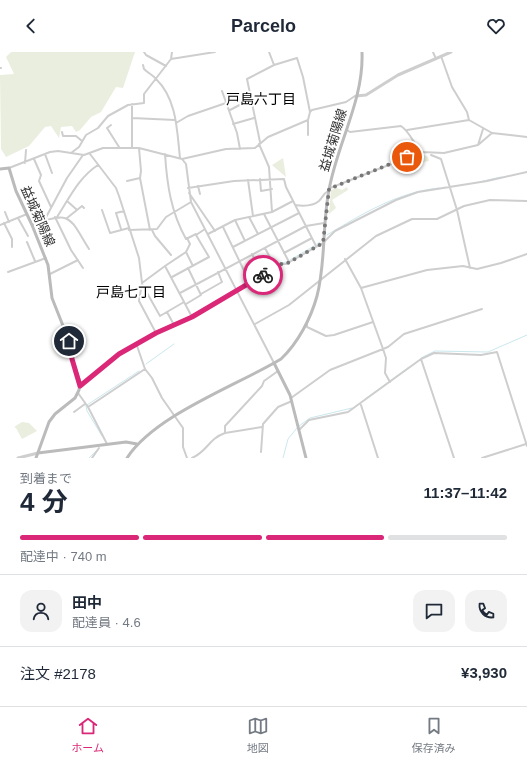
<!DOCTYPE html>
<html lang="ja">
<head>
<meta charset="utf-8">
<style>
  :root { --surface:#fff; --page:#f2f2f3; --text:#1f2937; --muted:#747a83; --line:#e0e1e3; --accent:#db2777 }
  body { margin:0; font-family:Helvetica,"Noto Sans JP",sans-serif; background:var(--page); color:var(--text); height:100vh; display:flex; flex-direction:column; font-size:15px; white-space:nowrap }
  * { box-sizing:border-box; margin:0 }
  p { font-size:13px; color:var(--muted) }
  .icon { flex:none; width:22px; height:22px; fill:none; stroke:currentColor; stroke-width:2; stroke-linecap:round; stroke-linejoin:round }
  .map { position:relative; height:406px; overflow:hidden }
  .panel { display:flex; flex-direction:column; background:var(--surface); flex:1 }
  .panel>* { flex:none }
  .pin { position:absolute; display:grid; place-items:center; width:34px; height:34px; color:#fff; margin:-17px; border:2px solid #fff; border-radius:50%; box-shadow:0 1px 4px #0007 }
  .courier { position:absolute; display:grid; place-items:center; width:40px; height:40px; margin:-20px; border:3px solid #db2777; border-radius:50%; background:#fff; color:#222; box-shadow:0 1px 5px #0007 }
  .overview em { font-style:normal; font-weight:700 }
  .overview div { display:flex; flex-direction:column-reverse }
  .overview { display:flex; align-items:center; justify-content:space-between; height:68px; padding:0 20px }
  h1 { font-size:26px; font-weight:700; line-height:30px }
  .bar { display:grid; grid-template-columns:repeat(4,1fr); gap:6px 4px; align-content:center; height:48px; padding:0 20px }
  .bar i { height:5px; border-radius:3px; background:var(--line) }
  .bar .on { background:var(--accent) }
  .bar p { grid-column:span 4 }
  .line { display:flex; align-items:center; gap:10px; padding:0 20px; border-top:1px solid var(--line) }
  .line div { flex:1 }
  .round { display:grid; place-items:center; flex:none; width:42px; height:42px; border-radius:12px; background:var(--page) }
  header { display:flex; justify-content:space-between; align-items:center; height:52px; padding:0 20px; background:var(--surface); font-size:18px; font-weight:700 }
  .menu { display:flex; justify-content:space-around; align-items:center; height:56px; border-top:1px solid var(--line); background:var(--surface); font-size:11px; color:var(--muted) }
  .menu a { display:grid; justify-items:center; gap:2px }
  .menu .on { color:var(--accent) }
  .map>svg:first-child { display:block }
</style>
</head>
<body>
<header><svg class="icon" aria-label="back" viewBox="0 0 24 24"><path d="M15 5l-7 7 7 7"/></svg>Parcelo<svg class="icon" aria-label="heart" viewBox="0 0 24 24"><path d="M12 20l-8-8c-3-5 5-10 8-4 3-6 11-1 8 4z"/></svg></header>
<div class="map">
<svg width="527" height="406" viewBox="0 0 527 406">
  <rect width="100%" height="100%" fill="#fff"/>
  <!-- green -->
  <path fill="#eaeede" d="M11,0H135L123,36L116,35L101,60L91,65L80,78L76,80L72,74L61,75L59,86L51,74L45,75L29,94L6,105L1,97L0,23L14,22L6,5Z
    M420,101L428,105L429,109L405,113L402,108Z
    M283,106L286,125L272,113Z
    M347,135L348,138L332,148L336,156L329,162L331,138L337,136L342,138Z
    M22,370L29,371L37,379L22,387L16,376L14,375Z"/>
  <g fill="none" stroke-linecap="round" stroke-linejoin="round">
    <!-- stream -->
    <path stroke="#cae8ee" stroke-width="1" d="M483,129L501,125
      M327,183C362,162 398,140 439,136
      M317,192L320,190
      M290,208L314,194
      M276,213L286,210
      M175,271L180,269
      M421,306L435,299L488,300L527,283
      M146,312L174,292
      M365,347L409,315
      M87,353L139,319
      M86,354L87,359L102,384
      M299,374L310,366L352,356
      M89,406L97,398
      M283,406L288,387L297,376"/>
    <!-- minor -->
    <path stroke="#cecece" stroke-width="2" d="M144,0L146,3L166,14
      M433,0L436,7
      M441,4L452,35L467,60L469,68L492,81L527,85
      M171,7L215,0
      M143,13L144,17C148,21 153,23 156,27C177,47 177,79 180,106
      M274,13L297,6L303,25L310,60
      M0,16H1
      M222,39L237,81L240,97
      M230,58L251,47
      M132,66L175,68
      M176,71L188,64L226,51
      M233,72L254,66
      M111,73L107,76L119,95
      M347,78L350,80L401,74C411,81 413,92 422,100
      M407,78L469,68
      M62,80L63,84H76L82,89
      M308,83V68
      M260,90L247,27L274,13L269,0
      M259,92L269,115L272,160
      M478,93L492,81
      M132,95V52
      M139,96L141,119L140,126L150,178
      M71,101L79,95L86,83L98,76L108,64L128,53L144,51V42L171,7L172,0
      M45,102L52,121
      M90,102L116,136L119,144L139,206L142,231L139,249L156,281
      M165,102C167,133 171,160 186,187L196,182
      M431,103L441,107L457,158L470,216
      M34,107L41,123L39,129L51,155
      M182,107L226,97L255,96L268,85L308,68L310,60L312,58L346,50L355,44
      M25,111L26,98
      M9,116L50,100L58,99L84,103L103,96H139L182,107L186,112L191,150L274,311
      M260,127L261,139L272,137
      M248,128L253,164
      M127,129L140,126
      M198,134L200,142
      M188,136L234,129L284,127L286,135L316,194
      M330,136L422,100L444,101L478,93L483,77
      M189,141L215,179
      M67,149L76,157
      M295,153C302,154 313,154 319,149C323,145 323,142 328,139
      M102,158L110,181L129,176
      M5,160L9,170
      M264,162L289,210
      M55,165L71,198L83,216
      M57,165C69,147 78,126 98,113
      M249,165L258,182
      M18,166L28,184
      M67,166L82,154L84,156
      M235,168L245,189
      M44,169L67,126L83,103
      M4,171L12,187V195
      M0,173L27,162
      M32,173C72,158 69,165 89,197
      M223,175L250,231
      M121,177L116,161L124,159
      M129,178L157,177L166,165L191,150
      M152,178L155,184L171,203
      M208,182L235,168L272,160L293,149
      M27,190L35,209
      M233,195L299,161
      M265,196L275,215
      M186,200L193,214
      M284,201L312,186
      M252,202L262,222
      M345,207L361,236L383,297L386,306L385,321L390,330
      M165,214L186,200L190,192L187,186
      M8,220L46,206
      M50,222L78,208
      M172,225L209,205L196,183L205,177
      M142,231L165,214L192,265
      M142,232L160,264L184,250
      M361,236L427,218L463,214L477,217L501,211L527,202
      M180,241L306,174L324,171
      M201,242L222,230L218,220
      M186,252L201,243L188,216
      M167,260L174,273
      M255,272L289,253L376,184L412,167H437L464,154L490,148L527,149
      M307,272V275L326,284L334,283L373,270
      M136,291L145,317L152,326L162,346L183,376V395L187,406
      M421,307L454,406
      M80,334L119,302L156,281L192,265L280,212H286L323,191L335,179L396,148L418,140L487,129L527,120
      M78,341L88,355L107,392
      M291,346L330,318L388,295L404,282L482,257
      M361,353L378,406
      M88,355L145,317
      M74,360L85,352
      M300,377L309,368L348,360L421,307L434,301L481,303L497,300L527,394
      M225,381L262,375
      M261,400L263,372L278,355L292,349
      M92,406L99,396
      M192,406C208,399 208,387 225,381V374L262,334L264,329L278,319
      M482,406L526,392"/>
    <!-- tertiary -->
    <path stroke="#cecece" stroke-width="3" d="M356,44L366,43L398,23L451,0
      M18,406L38,401"/>
    <!-- secondary -->
    <path stroke="#bbb" stroke-width="3" d="M0,117L9,116L16,139L32,173L48,213L52,246L69,289L72,307L80,330L79,338L75,346L55,362L49,370L36,406
      M274,311L290,343L306,406
      M38,401L126,390L137,392
      M127,406C155,363 236,334 281,307C298,291 311,266 317,244C326,210 322,173 329,138C337,92 364,48 362,0"/>
  </g>
  <g fill="none" stroke-linecap="round" stroke-linejoin="round">
    <!-- done -->
    <path stroke="#797979" stroke-width="4" stroke-dasharray="0 7.2" d="M263,223L280,212H286L323,191L329,137L407,105"/>
    <!-- route -->
    <path stroke="#db2777" stroke-width="5" d="M69,289L72,307L80,334L119,302L156,281L192,265L263,223"/>
  </g>
  <g text-anchor="middle" dominant-baseline="central" stroke-width="4" stroke-linejoin="round" paint-order="stroke">
    <!-- street labels -->
    <g font-size="13" fill="#313131" stroke="#fff">
      <text transform="translate(333 88) rotate(-73)">益城菊陽線</text>
      <text transform="translate(38 164) rotate(66)">益城菊陽線</text>
    </g>
    <!-- neighbourhood labels -->
    <g font-size="14" fill="#000" stroke="#fff">
      <text x="261" y="47">戸島六丁目</text>
      <text x="131" y="240">戸島七丁目</text>
    </g>
  </g>
</svg>
<div class="pin" style="left:407px;top:105px;background:#ea580c"><svg class="icon" aria-label="bag" viewBox="0 0 24 24"><path d="M5 8h14l-1 12H6zM9 8a3 3 0 0 1 6 0"/></svg></div>
<div class="pin" style="left:69px;top:289px;background:#1f2937"><svg class="icon" aria-label="home" viewBox="0 0 24 24"><path d="M3 11l9-7 9 7M6 9v11h12V9"/></svg></div>
<div class="courier" style="left:263px;top:223px"><svg class="icon" aria-label="bike" viewBox="0 0 24 24"><circle cx="6" cy="16" r="4"/><circle cx="18" cy="16" r="4"/><path d="M6 16l4-8h5l3 8M10 8l3 8H6M13 5h3"/></svg></div>
</div>
<section class="panel">
<div class="overview"><div><h1>4 分</h1><p>到着まで</p></div><em>11:37–11:42</em></div>
<div class="bar"><i class="on"></i><i class="on"></i><i class="on"></i><i></i><p>配達中 · 740 m</p></div>
<div class="line" style="height:72px"><a class="round"><svg class="icon" aria-label="person" viewBox="0 0 24 24"><circle cx="12" cy="8" r="4"/><path d="M4 21q1-7 8-7t8 7"/></svg></a><div><b>田中</b><p>配達員 · 4.6</p></div><a class="round"><svg class="icon" aria-label="chat" viewBox="0 0 24 24"><path d="M4 5h16v11H9l-5 4z"/></svg></a><a class="round"><svg class="icon" aria-label="phone" viewBox="0 0 24 24"><path d="M5 4h4l2 5-3 2q2 4 5 5l2-3 5 2v4C11 20 4 13 5 4z"/></svg></a></div>
<div class="line" style="height:52px"><div>注文 #2178</div><b>¥3,930</b></div>
</section>
<nav class="menu">
<a class="on"><svg class="icon" aria-label="home" viewBox="0 0 24 24"><path d="M3 11l9-7 9 7M6 9v11h12V9"/></svg>ホーム</a>
<a><svg class="icon" aria-label="map" viewBox="0 0 24 24"><path d="M3 6l6-2 6 2 6-2v14l-6 2-6-2-6 2zM9 4v14M15 6v14"/></svg>地図</a>
<a><svg class="icon" aria-label="saved" viewBox="0 0 24 24"><path d="M7 4h10v16l-5-4-5 4z"/></svg>保存済み</a>
</nav>
</body>
</html>
